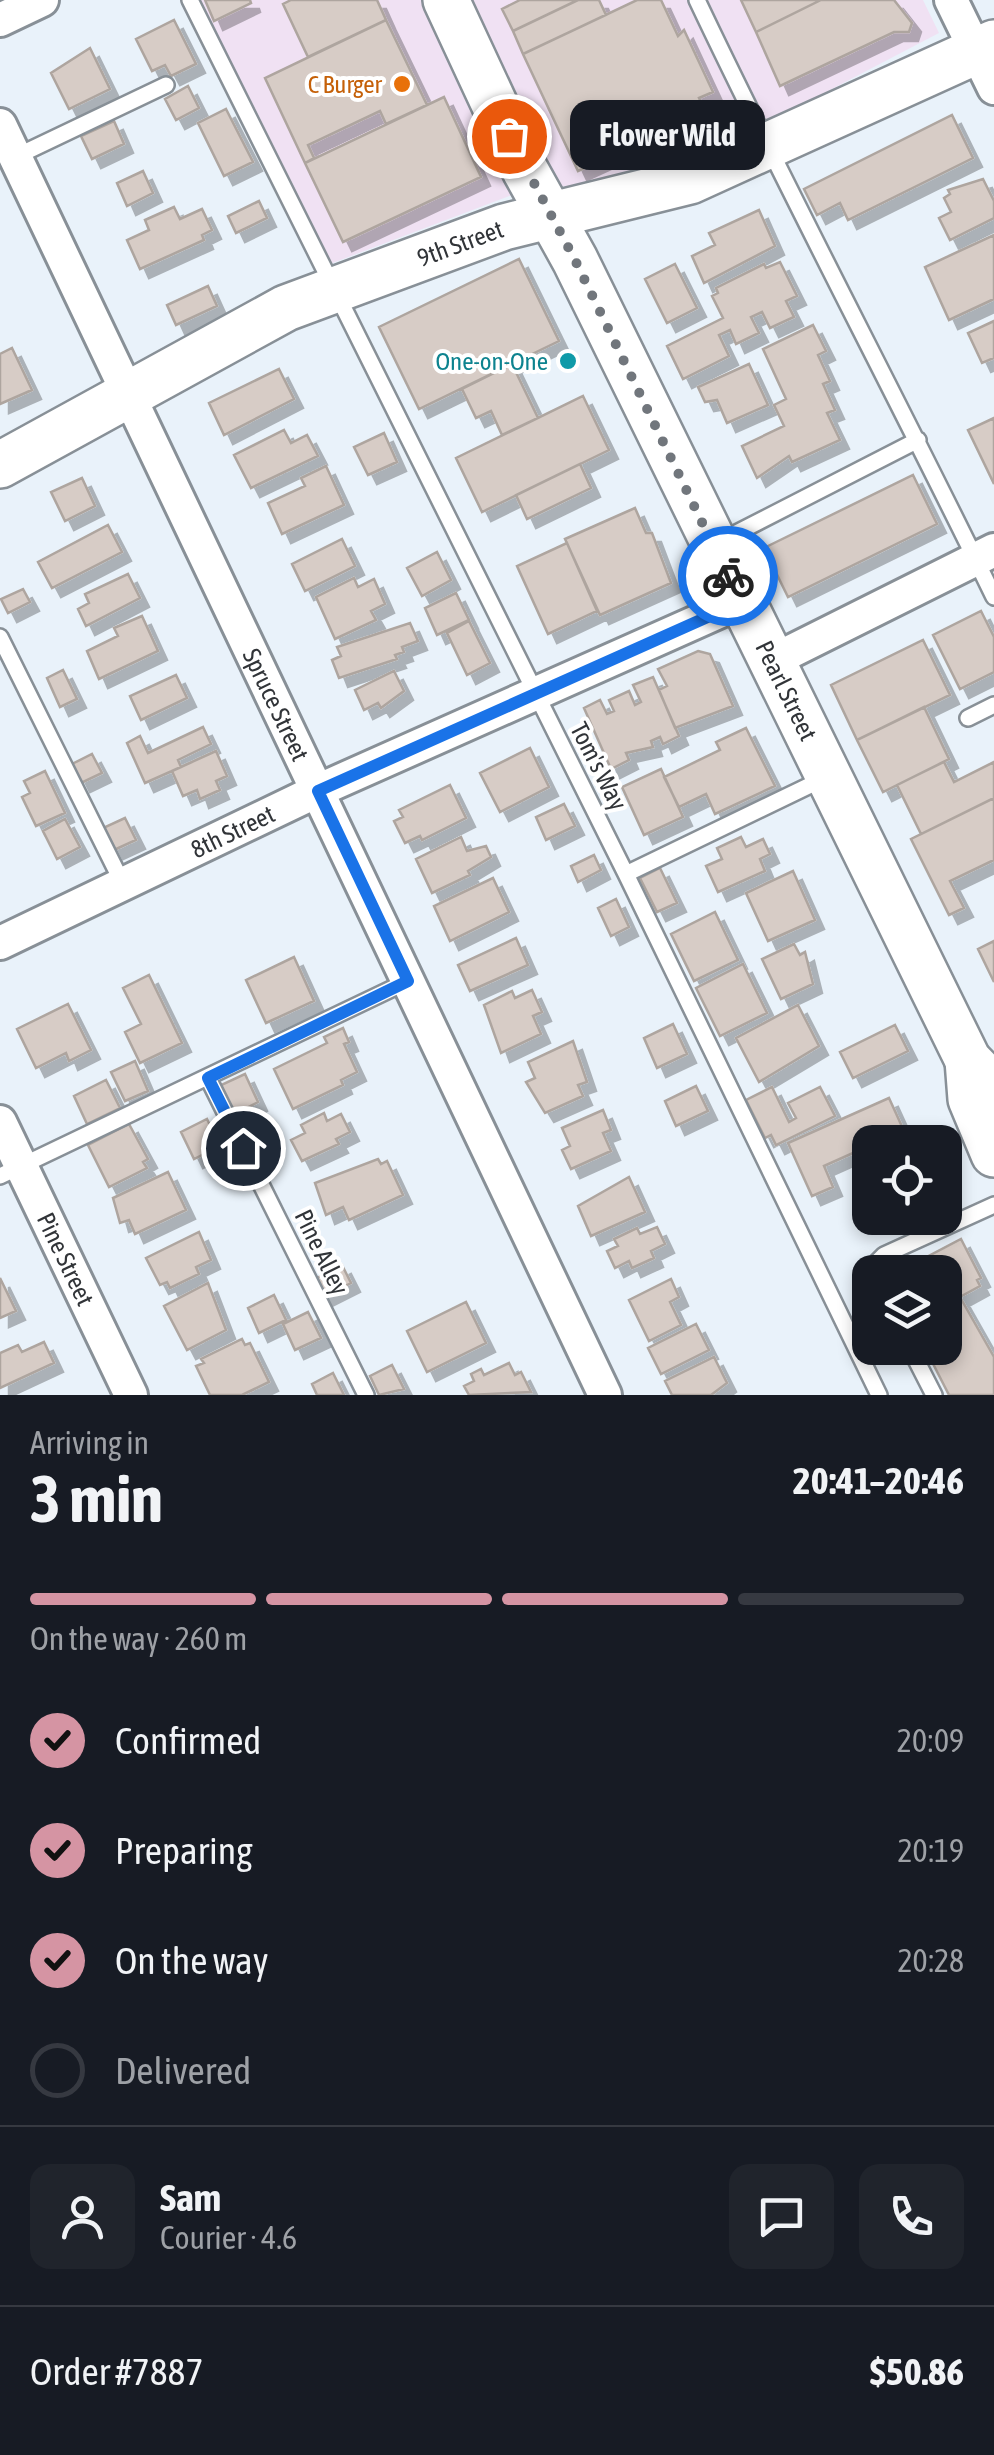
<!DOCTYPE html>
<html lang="en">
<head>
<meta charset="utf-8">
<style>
  :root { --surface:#171b24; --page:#20242c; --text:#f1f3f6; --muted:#9ea1a6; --line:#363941; --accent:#d594a3 }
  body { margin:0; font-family:"Asap Condensed",sans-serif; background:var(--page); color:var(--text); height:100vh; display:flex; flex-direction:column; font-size:38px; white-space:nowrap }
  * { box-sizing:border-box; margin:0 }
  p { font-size:32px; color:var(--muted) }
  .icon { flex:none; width:55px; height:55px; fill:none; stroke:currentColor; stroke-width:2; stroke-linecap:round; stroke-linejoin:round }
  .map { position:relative; height:1395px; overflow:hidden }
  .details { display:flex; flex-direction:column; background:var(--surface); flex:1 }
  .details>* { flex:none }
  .controls { position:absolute; left:852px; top:1125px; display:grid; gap:20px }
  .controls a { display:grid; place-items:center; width:110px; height:110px; border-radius:20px; background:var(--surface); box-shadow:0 5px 15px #0003; font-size:50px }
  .pin { position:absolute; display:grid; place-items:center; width:85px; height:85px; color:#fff; margin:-42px; border:5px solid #fff; border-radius:50%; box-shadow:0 2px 10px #0007 }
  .courier { position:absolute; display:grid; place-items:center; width:100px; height:100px; margin:-50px; border:8px solid #1a73e8; border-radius:50%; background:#fff; color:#222; box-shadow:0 2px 12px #0007 }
  .bubble { position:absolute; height:70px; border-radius:20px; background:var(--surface); box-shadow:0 5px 15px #0003; font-size:32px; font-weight:700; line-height:70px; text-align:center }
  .overview em { font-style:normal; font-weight:700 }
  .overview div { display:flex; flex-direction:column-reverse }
  .overview { display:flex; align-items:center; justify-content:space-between; height:170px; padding:0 30px }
  h1 { font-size:65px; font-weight:700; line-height:75px }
  .bar { display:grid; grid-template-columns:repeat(4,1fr); gap:15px 10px; align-content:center; height:120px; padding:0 30px }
  .bar i { height:12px; border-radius:8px; background:var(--line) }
  .bar .active { background:var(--accent) }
  .bar p { grid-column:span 4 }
  .line { display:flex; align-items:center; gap:25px; padding:0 30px; border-top:2px solid var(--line) }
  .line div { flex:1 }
  .round { display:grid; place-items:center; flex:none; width:105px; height:105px; border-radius:20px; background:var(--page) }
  ol { padding:0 30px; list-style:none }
  li { display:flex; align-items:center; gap:30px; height:110px }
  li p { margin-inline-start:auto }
  li .icon { padding:10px; border-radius:50%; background:var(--accent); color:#111; stroke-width:4 }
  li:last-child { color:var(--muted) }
  li i { width:55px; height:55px; border:5px solid var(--line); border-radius:50% }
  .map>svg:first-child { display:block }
</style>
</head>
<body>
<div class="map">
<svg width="994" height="1395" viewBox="0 0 994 1395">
  <defs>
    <filter id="shadow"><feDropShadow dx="9" dy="9" stdDeviation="0" flood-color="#0004"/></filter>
  </defs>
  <rect width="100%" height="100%" fill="#e9f2fa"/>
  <!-- commercial -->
  <path fill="#f0e1f3" d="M200,0H923L939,33L757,128L682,161L582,186L533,187L330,264Z"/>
  <!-- building -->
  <path fill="#d7ccc6" stroke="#aea59f" stroke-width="2.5" filter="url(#shadow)" d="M205,0H250L251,3L214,21Z
    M291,0H377L386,20L308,57L283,4Z
    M520,0H578L513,31L502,9Z
    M578,0H599L606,15L523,54L513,31Z
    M637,0H661L678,36L684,30L713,92L699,98L712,126L689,137L677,111L630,134L635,145L578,171L523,54Z
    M741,0H821L756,32Z
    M821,0H894L912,23L909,32H894L780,86L756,32Z
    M174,20L196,64L171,76L165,65L152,71L136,39Z
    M386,20L427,105L386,124L380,111L308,145L314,158L305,163L265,78Z
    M90,48L110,89L69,109L51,73Z
    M188,86L199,108L176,120L165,99Z
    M444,97L481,177L343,242L305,163Z
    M226,109L253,162L224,176L198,123Z
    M952,115L973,158L848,220L840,203L817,215L804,189Z
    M114,121L124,144L92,159L81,136Z
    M143,171L153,193L127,206L117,183Z
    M983,179L994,201V218L950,240L939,218L951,212L944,198L950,194L948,190Z
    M259,201L267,218L236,233L228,216Z
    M174,207L180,219L202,209L212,230L202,235L204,240L140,269L127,240L149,230L145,220Z
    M759,210L775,246L704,283L692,256L715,245L709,233Z
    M994,235V299L949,320L925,267Z
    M519,259L559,341L419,409L379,327Z
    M780,262L797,296L786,301L794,317L770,328L762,312L751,317L759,333L736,344L730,330L719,335L729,356L683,379L667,346L723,318L712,296L718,293L716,288L764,264L766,268Z
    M675,264L697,308L667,323L645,279Z
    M208,286L217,306L176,325L167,305Z
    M994,321V358L982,363L968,333Z
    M813,325L826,351L818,355L830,381L823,384L835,410L827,413L840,440L792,462L789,456L757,478L742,446L784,426L774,405L786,399L763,349Z
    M12,348L32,390L0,404V354Z
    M512,364L538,418L502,435L491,411L476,418L462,389Z
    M749,364L768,405L727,423L717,400L705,402L698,387Z
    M279,369L294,399L224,435L209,403Z
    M583,396L609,450L482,512L456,458Z
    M994,418V484L968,430Z
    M284,430L291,443L307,435L318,456L251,488L234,455Z
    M384,433L397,462L368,475L354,447Z
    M580,464L591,488L527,519L516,495Z
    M326,466L344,505L282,534L268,503L305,486L301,478Z
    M913,475L937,524L788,597L764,548Z
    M82,478L95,506L65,521L51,492Z
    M635,508L646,533H652L671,583L600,615L565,539Z
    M108,525L122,552L52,588L38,562Z
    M342,539L355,566L305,591L292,564Z
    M567,543L597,611L548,634L517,566Z
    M437,552L451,580L422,596L407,568Z
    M128,574L140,598L86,626L78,609L89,603L85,594Z
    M354,578L358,587L374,579L385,604L371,611L376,620L335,639L316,597Z
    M23,589L30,602L8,613L1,599Z
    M456,593L469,620L437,635L425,608Z
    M981,611L994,637V672L960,689L933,635Z
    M142,616L158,651L99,679L87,651L118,636L114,628Z
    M469,621L490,663L467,675L447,633Z
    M410,623L418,641L402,647L404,652L395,655L397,659L339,678L332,660L341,656L337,647Z
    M923,640L950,695L857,740L831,685Z
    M698,651L710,654L733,706L675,728L659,690L667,686L658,669Z
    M63,670L77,699L60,707L47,678Z
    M394,671L404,691L381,708L378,703L364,710L355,690Z
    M176,675L187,698L141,720L130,696Z
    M653,677L679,736L663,744L660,737L651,741L653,747L626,753L629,760L611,769L584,708L600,700L607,714L614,711L609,700L629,691L635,705L641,702L633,685Z
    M924,707L949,759L883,792L857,740Z
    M203,727L211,744L178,760L181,767L145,783L127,743L140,736L148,753Z
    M746,728L775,786L715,814L706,794L679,807L664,777L720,750L716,742Z
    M530,748L549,787L500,812L480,773Z
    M216,751L227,776L216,781L220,790L200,799L197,790L183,796L172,771Z
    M92,754L102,773L81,783L72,764Z
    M944,762L954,782L994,762V798L921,834L897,785Z
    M661,769L683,817L644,835L622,787Z
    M45,771L65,813L36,826L22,797L30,793L24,781Z
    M450,785L466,818L422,840L420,836L405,843L394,821L403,817L399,810Z
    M994,798V860L950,881L964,908L949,915L911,839Z
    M564,804L575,826L546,840L536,817Z
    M125,818L136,840L114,850L103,828Z
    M65,819L80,847L57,859L43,831Z
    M461,837L467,851L486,846L491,857L468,871L470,875L432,893L416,859Z
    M741,837L746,847L763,839L770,854L760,859L765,871L718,892L706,866L722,859L717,848Z
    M594,855L601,870L578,882L571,866Z
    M660,868L677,903L657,912L640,878Z
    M793,871L815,920L768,941L746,893Z
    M493,878L509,912L450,941L434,906Z
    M616,899L629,927L611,936L598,908Z
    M715,912L738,960L694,981L671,934Z
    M516,938L528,965L470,991L458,965Z
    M994,941V982L978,949Z
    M794,944L800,955L805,952L813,984L781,999L762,959Z
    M294,957L314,1001L266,1023L246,980Z
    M743,964L767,1013L720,1036L696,988Z
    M149,975L182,1043L140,1063L125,1032L141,1024L123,988Z
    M532,990L542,1012L533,1016L541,1034L501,1053L484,1005L512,991L515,998Z
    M68,1004L91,1050L69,1061L66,1053L36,1068L17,1029Z
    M798,1005L819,1046L759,1082L736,1038Z
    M673,1024L687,1054L657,1068L644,1038Z
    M895,1025L908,1051L853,1078L840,1052Z
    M343,1028L349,1042L344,1044L357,1072L341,1080L343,1085L293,1109L274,1069L327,1043L324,1037Z
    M573,1041L587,1082L578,1085L583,1096L545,1113L526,1082L535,1078L528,1062Z
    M135,1061L148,1091L125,1101L111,1072Z
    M245,1074L258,1102L233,1115L219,1086Z
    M106,1080L120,1108L87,1124L74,1096Z
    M696,1086L708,1111L676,1126L665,1101Z
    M772,1087L789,1122L796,1118L788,1103L820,1087L835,1116L776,1145L771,1135L765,1138L746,1100Z
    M889,1098L909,1142H870V1159L858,1165L853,1153L824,1166L833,1187L812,1196L788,1143Z
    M603,1110L611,1130L603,1133L611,1151L571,1169L562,1150L570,1146L562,1128Z
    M324,1113L327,1121L341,1114L350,1132L336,1139L339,1144L302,1161L291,1140L305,1133L301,1125Z
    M207,1119L220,1146L194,1159L181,1132Z
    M129,1124L148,1159L143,1162L147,1168L109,1187L88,1145Z
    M378,1159L381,1164L387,1161L403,1195L349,1220L343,1207L326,1215L315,1183Z
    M168,1172L186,1210L135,1234L129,1220L120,1223L113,1198Z
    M629,1177L645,1212L591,1236L578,1206Z
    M657,1227L665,1244L651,1251L654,1258L632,1268L629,1261L615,1268L607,1251L618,1246L614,1239L637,1228L640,1234Z
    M199,1232L211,1260L196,1267L199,1274L170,1288L167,1282L160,1285L146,1258Z
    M961,1239L981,1278L977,1280L980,1286L960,1297L994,1357V1395H949L925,1348H945V1272H898Z
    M342,1265L351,1283L323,1297L315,1279Z
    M0,1278L16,1311L0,1318Z
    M671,1279L679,1297L670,1302L681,1325L649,1341L629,1300Z
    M208,1283L226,1330L187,1350L164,1306Z
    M274,1295L286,1320L259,1333L248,1308Z
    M466,1302L486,1343L427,1372L407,1331Z
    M308,1312L321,1338L295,1350L283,1324Z
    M696,1324L709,1350L661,1374L648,1348Z
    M242,1339L245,1345L250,1343L269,1382L242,1395H210L196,1366L204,1363L201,1359Z
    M44,1342L54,1363L0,1388V1353L18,1345L22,1352Z
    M714,1357L727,1383L711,1395H672L665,1381Z
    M509,1363L515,1375L521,1372L531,1392L469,1395L464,1386L474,1381L471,1374L481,1369L484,1375Z
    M392,1365L404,1389L379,1395L370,1376Z
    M333,1373L344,1395H317L312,1384Z"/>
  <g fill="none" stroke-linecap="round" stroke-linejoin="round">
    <!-- lane casing -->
    <g stroke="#889097" stroke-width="20">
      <path id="lane" d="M190,0L626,874L879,1395
        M697,0C792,201 897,397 994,597
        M15,157L166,85
        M717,543L918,440
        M0,637L123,884
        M968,718L994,705
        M626,874L825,778
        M208,1078L366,1395
        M0,1176L408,981
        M876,1272L877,1262L884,1255L994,1205
        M910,1348L934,1395"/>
    </g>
    <!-- street casing -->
    <g stroke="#889097" stroke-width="38">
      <g id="street">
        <path d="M951,0L994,88"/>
        <path d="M0,20L42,0"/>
        <path id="s1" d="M0,125L605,1395"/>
        <path d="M772,661L994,550"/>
        <path id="s2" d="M0,943L317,791L741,602"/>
        <path id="s3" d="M0,1122L131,1395"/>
      </g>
    </g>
    <!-- secondary casing -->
    <g stroke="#889097" stroke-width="50">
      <g id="secondary">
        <path id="s4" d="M446,0L525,170L575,260L968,1060L994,1087"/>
        <path id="s5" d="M0,465L286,308L504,227L690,181L994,43"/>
        <path d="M968,1060L971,1099L994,1154"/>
      </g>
    </g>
    <!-- lane -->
    <use href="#lane" stroke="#fff" stroke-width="15"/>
    <!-- street -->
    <use href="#street" stroke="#fff" stroke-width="32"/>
    <!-- secondary -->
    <use href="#secondary" stroke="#fff" stroke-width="45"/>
  </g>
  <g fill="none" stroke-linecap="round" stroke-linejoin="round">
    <!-- done -->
    <path stroke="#71767c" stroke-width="10" stroke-dasharray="0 18" d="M509,136L575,260L728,576"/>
    <!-- route -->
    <path stroke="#1a73e8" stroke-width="12" d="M243,1148L208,1078L408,981L318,791L741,602L728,576"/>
  </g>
  <!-- markers -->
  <circle fill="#e8710a" stroke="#fff" stroke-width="4" cx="402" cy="84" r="10"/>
  <circle fill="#0f9aa8" stroke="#fff" stroke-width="4" cx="568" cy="361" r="10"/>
  <g text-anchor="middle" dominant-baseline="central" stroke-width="8" stroke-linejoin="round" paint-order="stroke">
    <!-- food labels -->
    <g font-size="25" fill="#c56008" stroke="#fff" text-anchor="end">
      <text x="382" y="84">C Burger</text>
    </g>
    <!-- street labels -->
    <g font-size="25" fill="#313438" stroke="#fff">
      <text stroke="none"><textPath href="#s5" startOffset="512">9th Street</textPath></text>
      <text stroke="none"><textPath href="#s4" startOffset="770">Pearl Street</textPath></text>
      <text stroke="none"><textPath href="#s1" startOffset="642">Spruce Street</textPath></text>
      <text transform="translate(599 766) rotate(63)">Tom's Way</text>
      <text stroke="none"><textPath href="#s2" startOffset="258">8th Street</textPath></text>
      <text transform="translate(322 1252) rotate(64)">Pine Alley</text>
      <text stroke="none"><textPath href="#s3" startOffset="152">Pine Street</textPath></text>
    </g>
    <!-- culture labels -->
    <g font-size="25" fill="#0d838f" stroke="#fff" text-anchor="end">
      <text x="548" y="361">One-on-One</text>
    </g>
  </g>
</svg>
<div class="controls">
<a><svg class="icon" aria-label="locate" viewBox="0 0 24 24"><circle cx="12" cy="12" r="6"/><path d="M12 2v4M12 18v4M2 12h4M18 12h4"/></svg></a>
<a><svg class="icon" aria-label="layers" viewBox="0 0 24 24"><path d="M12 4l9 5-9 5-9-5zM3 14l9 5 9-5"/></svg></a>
</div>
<div class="pin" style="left:509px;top:136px;background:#ea580c"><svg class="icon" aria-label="bag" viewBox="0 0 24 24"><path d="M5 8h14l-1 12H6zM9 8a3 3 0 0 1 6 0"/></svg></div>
<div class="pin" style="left:243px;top:1148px;background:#1f2937"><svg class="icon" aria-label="home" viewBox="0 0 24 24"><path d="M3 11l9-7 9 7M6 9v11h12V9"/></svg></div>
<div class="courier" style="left:728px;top:576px"><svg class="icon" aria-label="bike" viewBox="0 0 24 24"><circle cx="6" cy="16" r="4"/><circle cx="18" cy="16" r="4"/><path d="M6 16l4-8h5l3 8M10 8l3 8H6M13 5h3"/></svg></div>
<div class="bubble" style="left:570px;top:100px;width:195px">Flower Wild</div>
</div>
<section class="details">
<div class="overview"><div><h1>3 min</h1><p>Arriving in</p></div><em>20:41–20:46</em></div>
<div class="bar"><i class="active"></i><i class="active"></i><i class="active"></i><i></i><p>On the way · 260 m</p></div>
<ol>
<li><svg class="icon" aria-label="check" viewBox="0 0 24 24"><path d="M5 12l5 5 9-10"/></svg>Confirmed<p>20:09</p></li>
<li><svg class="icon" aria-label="check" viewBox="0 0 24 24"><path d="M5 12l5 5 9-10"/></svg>Preparing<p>20:19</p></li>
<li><svg class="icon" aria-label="check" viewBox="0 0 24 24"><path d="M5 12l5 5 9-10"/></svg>On the way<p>20:28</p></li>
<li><i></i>Delivered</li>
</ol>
<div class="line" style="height:180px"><a class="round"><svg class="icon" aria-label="person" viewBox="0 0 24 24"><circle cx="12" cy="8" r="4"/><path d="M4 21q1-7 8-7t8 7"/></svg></a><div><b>Sam</b><p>Courier · 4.6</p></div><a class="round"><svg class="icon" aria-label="chat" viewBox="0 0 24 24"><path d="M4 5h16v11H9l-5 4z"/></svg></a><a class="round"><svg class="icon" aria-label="phone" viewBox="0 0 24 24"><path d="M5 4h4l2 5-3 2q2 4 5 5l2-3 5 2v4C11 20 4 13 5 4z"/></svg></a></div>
<div class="line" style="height:130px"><div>Order #7887</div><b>$50.86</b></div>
</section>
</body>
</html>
